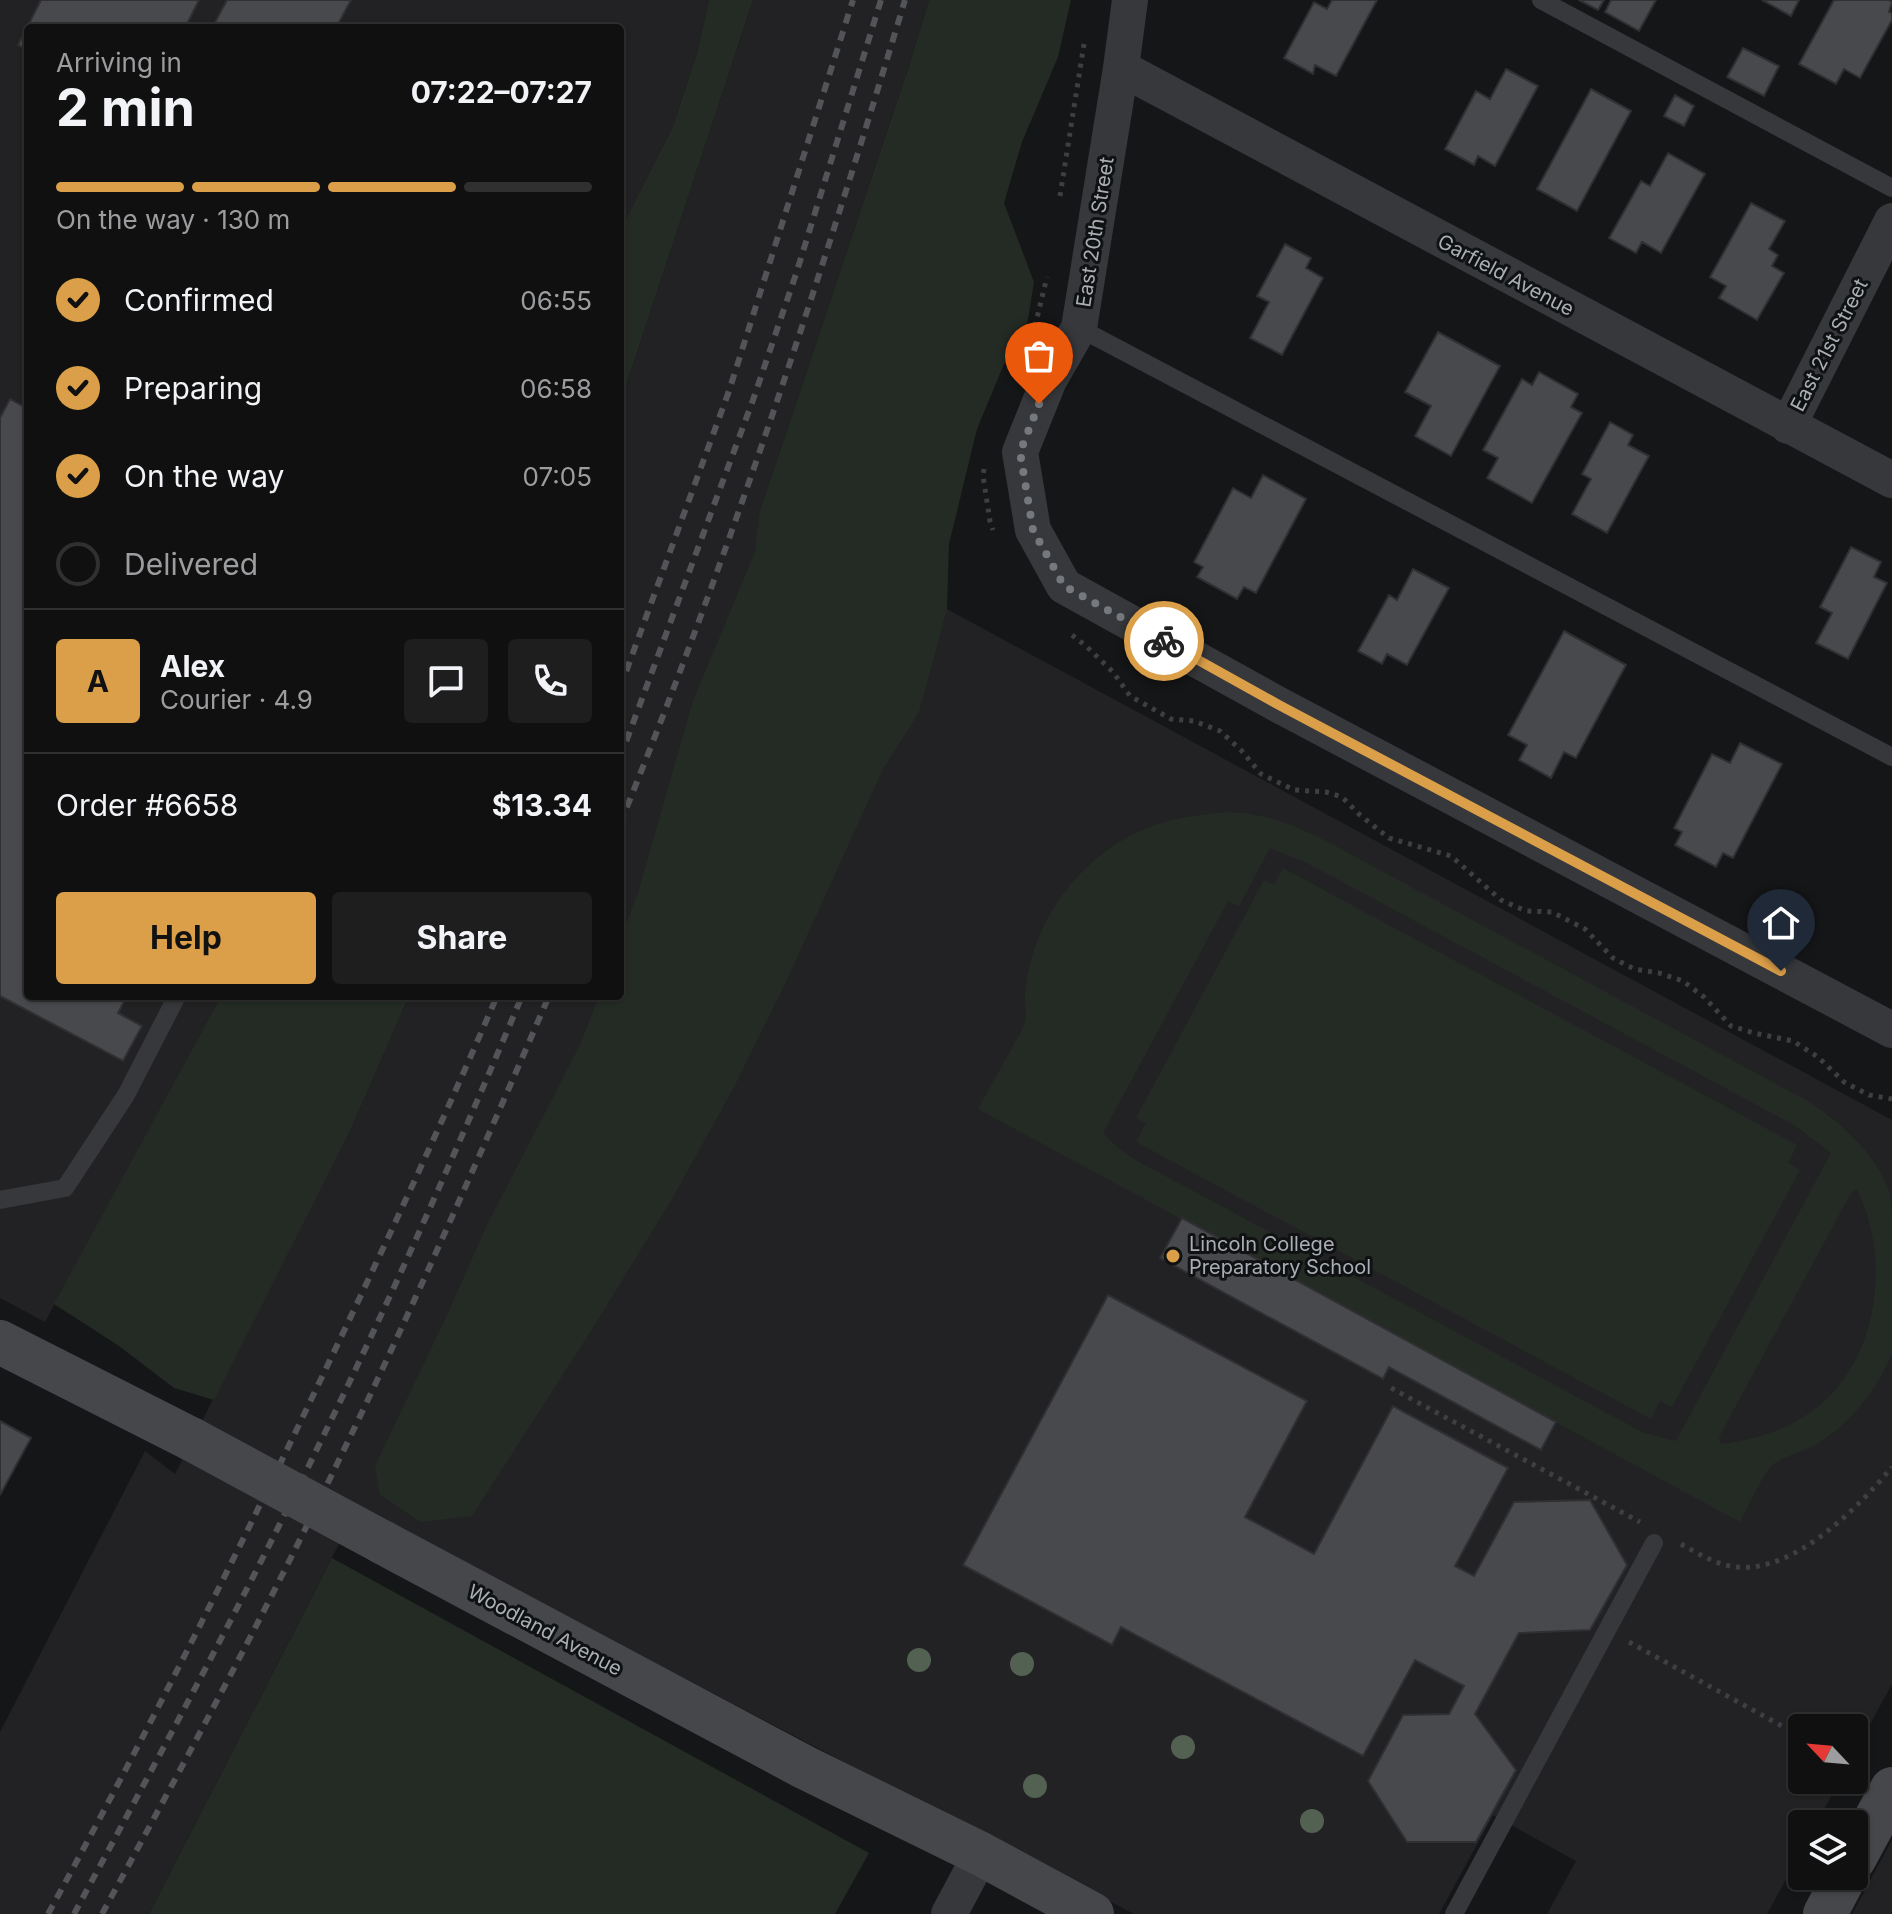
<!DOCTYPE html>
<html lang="en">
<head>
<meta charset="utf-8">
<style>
  :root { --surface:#101011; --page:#1e1e1f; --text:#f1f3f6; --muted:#9c9d9f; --line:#303031; --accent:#db9f49 }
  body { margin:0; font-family:Inter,sans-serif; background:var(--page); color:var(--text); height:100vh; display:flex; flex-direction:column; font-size:30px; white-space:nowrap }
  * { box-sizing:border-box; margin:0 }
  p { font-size:26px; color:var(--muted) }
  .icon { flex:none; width:44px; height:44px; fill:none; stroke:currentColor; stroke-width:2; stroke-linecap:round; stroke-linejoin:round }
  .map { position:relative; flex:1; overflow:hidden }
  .details { position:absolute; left:24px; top:24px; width:600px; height:976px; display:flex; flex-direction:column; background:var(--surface); border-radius:8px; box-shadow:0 2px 6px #0004,0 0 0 2px var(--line) }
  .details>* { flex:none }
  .needle { width:52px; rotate:296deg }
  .buttons { position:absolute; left:1788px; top:1714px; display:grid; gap:16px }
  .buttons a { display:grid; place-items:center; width:80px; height:80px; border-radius:8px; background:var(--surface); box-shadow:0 2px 6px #0004,0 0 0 2px var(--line); font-size:40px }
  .pin { position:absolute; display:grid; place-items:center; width:68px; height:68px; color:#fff; margin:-82px -34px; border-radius:50% 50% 50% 0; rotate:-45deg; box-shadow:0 0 8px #0007 }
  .pin .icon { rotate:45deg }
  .courier { position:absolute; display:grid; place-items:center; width:80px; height:80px; margin:-40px; border:6px solid #db9f49; border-radius:50%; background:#fff; color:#222; box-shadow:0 2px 10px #0007 }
  .head em { font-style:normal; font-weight:700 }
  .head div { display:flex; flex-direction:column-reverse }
  .head { display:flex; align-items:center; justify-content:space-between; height:136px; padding:0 32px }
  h1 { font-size:52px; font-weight:700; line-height:60px }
  .bar { display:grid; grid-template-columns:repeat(4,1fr); gap:12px 8px; align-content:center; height:96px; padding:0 32px }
  .bar i { height:10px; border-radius:6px; background:var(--line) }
  .bar .on { background:var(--accent) }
  .bar p { grid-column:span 4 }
  .line { display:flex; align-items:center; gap:20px; padding:0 32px; border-top:2px solid var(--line) }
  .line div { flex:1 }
  .round { display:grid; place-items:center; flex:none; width:84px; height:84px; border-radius:8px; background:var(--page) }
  ol { padding:0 32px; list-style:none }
  li { display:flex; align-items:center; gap:24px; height:88px }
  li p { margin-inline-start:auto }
  li .icon { padding:8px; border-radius:50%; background:var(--accent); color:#111; stroke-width:4 }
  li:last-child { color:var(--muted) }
  li i { width:44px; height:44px; border:4px solid var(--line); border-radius:50% }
  .primary-button { display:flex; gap:16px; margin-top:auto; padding:16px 32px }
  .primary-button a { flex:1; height:92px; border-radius:8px; background:var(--accent); color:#111; font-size:32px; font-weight:700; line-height:92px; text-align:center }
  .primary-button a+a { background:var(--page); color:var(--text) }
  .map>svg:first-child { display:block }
</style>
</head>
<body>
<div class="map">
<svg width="1892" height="1914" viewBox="0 0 1892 1914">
  <rect width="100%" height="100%" fill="#151617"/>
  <!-- built -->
  <path fill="#222224" d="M0,0H709L697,53L673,126L620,231V28H28V996H221L45,1322L0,1298Z
    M753,0H929L908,69L760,511L947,609L1892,1120V1684L1854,1754V1728H1802V1780H1840L1816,1824H1802V1850L1767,1914H1547L1576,1861L1493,1815L1439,1914H1134L358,1507L149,1914H0V1732L145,1451L175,1474L351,1129L409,996H620V404Z
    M1892,1840V1914H1852Z"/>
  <!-- green -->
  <path fill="#242b24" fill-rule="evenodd" d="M709,0H753L620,404V231L673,126L697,53Z
    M929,0H1071L1058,57L1022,142L1004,203L1034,282L1025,338L1004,364L977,429L949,544L947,609L919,712L882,771L785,984L733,1089L673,1197L596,1323L472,1516L421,1522L380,1495L375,1466L447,1315L487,1225L580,1045L599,996H620V940L639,890L693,701L755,552L760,511L908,69Z
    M1226,812C1265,813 1292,824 1326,841L1804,1099C1840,1121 1875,1152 1890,1193C1892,1205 1892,1223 1892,1236C1892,1275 1892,1314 1892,1353C1878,1389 1848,1427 1813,1446C1801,1452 1785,1456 1774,1464C1765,1469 1746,1511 1740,1522L978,1109C989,1089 1000,1069 1011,1050C1015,1041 1023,1031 1025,1022C1027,1013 1024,1001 1025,992C1026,982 1028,971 1031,961C1049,894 1103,837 1172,820C1190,816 1208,814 1226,812ZM1270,848L1311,865L1794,1125L1831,1153L1676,1441L1644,1433L1132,1158L1118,1148L1103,1133L1228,901L1239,906ZM1857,1189C1892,1261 1879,1367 1808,1414C1782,1432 1752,1440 1721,1444L1719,1437L1851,1193Z
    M1283,868L1797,1145L1788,1163L1800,1170L1672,1407L1660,1401L1651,1419L1136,1142L1146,1123L1136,1118L1264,880L1274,885Z
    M221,996H409L351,1129L214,1400L174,1388L119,1346L54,1304Z
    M332,1558L869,1853L835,1914H149Z"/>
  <!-- building -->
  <path fill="#48494c" stroke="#303033" stroke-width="2" d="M41,0H199L185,28H28V50L18,45Z
    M227,0H351L336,28H212Z
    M1332,0H1377L1336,76L1315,65L1313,74L1284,58L1314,2L1327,9Z
    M1579,0H1604L1598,10Z
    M1611,0H1656L1639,31L1605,12Z
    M1762,0H1799L1791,16Z
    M1834,0H1889L1892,2L1889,12L1892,13V20L1860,78L1844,69L1836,84L1799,64Z
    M1743,48L1779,66L1764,96L1727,77Z
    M1506,69L1538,86L1495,166L1478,156L1474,165L1445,149L1476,91L1490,99Z
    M1591,89L1631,111L1577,211L1537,189Z
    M1675,95L1694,106L1684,126L1664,116Z
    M1668,153L1705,174L1661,253L1642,242L1636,253L1609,238L1641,181L1650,186Z
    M1751,203L1785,221L1769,249L1778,255L1772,266L1784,273L1757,320L1719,298L1726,286L1710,277Z
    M1285,244L1311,258L1306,268L1323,278L1282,355L1250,338L1269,302L1257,296Z
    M1438,332L1500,366L1451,456L1415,436L1431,406L1405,392Z
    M1539,372L1578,394L1571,407L1582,413L1532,503L1487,478L1498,458L1483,450L1522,379L1532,385Z
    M10,399L28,409V996H127L118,1013L142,1026L123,1061L0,996V418Z
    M1610,422L1633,435L1628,445L1649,456L1607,533L1572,514L1591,479L1582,474Z
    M1263,475L1306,499L1256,593L1244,587L1237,599L1197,577L1203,567L1194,562L1233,488L1251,498Z
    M1851,547L1881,562L1874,577L1887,583L1848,659L1816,643L1832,613L1820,607Z
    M1413,569L1449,588L1407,665L1387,654L1382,664L1358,651L1389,595L1397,600Z
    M1564,631L1626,665L1576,758L1564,752L1551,778L1519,760L1527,745L1508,735Z
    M1740,743L1782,764L1733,858L1723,853L1716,867L1675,845L1682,832L1674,828L1712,754L1730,763Z
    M1182,1218L1556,1422L1541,1450L1389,1367L1383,1379L1160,1258Z
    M1108,1295L1307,1401L1245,1517L1314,1554L1393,1406L1508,1468L1455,1566L1474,1576L1514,1502L1590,1500L1627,1565L1590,1630L1519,1633L1475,1714L1516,1770L1476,1842H1407L1368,1781L1403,1715L1449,1714L1464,1686L1415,1660L1363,1756L1121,1627L1112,1645L963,1565Z
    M0,1421L31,1438L0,1495Z"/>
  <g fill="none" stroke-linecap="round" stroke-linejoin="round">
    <!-- path -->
    <path stroke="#3d3f42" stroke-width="5" stroke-dasharray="4 6" stroke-linecap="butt" d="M1060,196L1084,44
      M1035,326L1047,277
      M984,469L983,476L990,521L993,530
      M1072,635L1086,646L1113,672L1130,696L1171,719L1194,721L1220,731L1241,750L1261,774L1294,790L1326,792L1342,797L1360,815L1389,838L1451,856L1501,900L1526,911L1552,912L1585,929L1613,958L1634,969L1659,973L1683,981L1704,997L1731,1026L1754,1033L1793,1041L1818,1057L1844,1082L1869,1095L1892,1099
      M1391,1388L1640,1522
      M1681,1544C1699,1554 1716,1565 1737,1567C1794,1573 1859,1507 1892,1467
      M1629,1642L1802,1737"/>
    <!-- lane -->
    <path stroke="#37383b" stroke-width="18" d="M1541,0L1892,188
      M1079,328L1892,757
      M0,1200L65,1188L126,1095L177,996
      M1454,1914L1654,1543"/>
    <!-- street -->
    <path stroke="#37383b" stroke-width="36" d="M1130,0L1121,68L1079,328L1049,380L1020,452L1033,530L1064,586L1279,705L1892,1030
      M1121,68L1892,480
      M1788,426L1892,221
      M949,1914L981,1854"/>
    <!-- secondary -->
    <path stroke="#45474b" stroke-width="44" d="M0,1342L193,1440
      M382,1542L804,1767L981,1854L1092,1914
      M1854,1859L1892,1789
      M1825,1914L1845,1876"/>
    <!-- rail -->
    <path stroke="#525458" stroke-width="6" stroke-dasharray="10 8" stroke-linecap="butt" d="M620,688L729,391L853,0
      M620,758L753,400L796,274L881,0
      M620,824C730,554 821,278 905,0
      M48,1914C144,1739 234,1561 320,1381C381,1254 441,1126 497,996
      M74,1914C156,1762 239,1609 315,1453C389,1303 457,1150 522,996
      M102,1914C183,1765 264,1616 337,1464C412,1310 481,1153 549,996"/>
    <!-- secondary-bridge -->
    <path stroke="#45474b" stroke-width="44" d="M193,1440L382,1542"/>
  </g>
  <!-- trees -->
  <g fill="#526152">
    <circle cx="919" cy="1660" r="12"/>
    <circle cx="1022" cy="1664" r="12"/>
    <circle cx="1183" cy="1747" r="12"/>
    <circle cx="1035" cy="1786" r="12"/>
    <circle cx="1312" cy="1821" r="12"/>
  </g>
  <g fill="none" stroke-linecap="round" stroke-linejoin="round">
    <!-- done -->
    <path stroke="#75797e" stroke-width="8" stroke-dasharray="0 14.4" d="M1039,404L1020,452L1033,530L1064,586L1164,641"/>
    <!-- route -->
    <path stroke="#db9f49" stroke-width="10" d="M1164,641L1279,705L1781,971"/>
  </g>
  <!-- markers -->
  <circle fill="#db9f49" stroke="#101112" stroke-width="3" cx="1173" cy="1256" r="8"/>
  <g text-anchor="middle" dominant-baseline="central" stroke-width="6" stroke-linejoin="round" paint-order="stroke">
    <!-- street labels -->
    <g font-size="20" fill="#a9aeb5" stroke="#101112">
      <text transform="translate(1095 232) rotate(-81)">East 20th Street</text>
      <text transform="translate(1506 275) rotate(28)">Garfield Avenue</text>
      <text transform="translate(1829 345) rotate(-63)">East 21st Street</text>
      <text transform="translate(545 1630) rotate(28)">Woodland Avenue</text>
    </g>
    <!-- poi labels -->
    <g font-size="20" fill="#a9aeb5" stroke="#101112" text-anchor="start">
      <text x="1189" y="1244">Lincoln College<tspan x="1189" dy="23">Preparatory School</tspan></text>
    </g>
  </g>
</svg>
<div class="buttons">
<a><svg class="needle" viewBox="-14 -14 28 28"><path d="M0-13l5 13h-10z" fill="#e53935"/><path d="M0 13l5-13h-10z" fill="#9c9d9f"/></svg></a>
<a><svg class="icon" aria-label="layers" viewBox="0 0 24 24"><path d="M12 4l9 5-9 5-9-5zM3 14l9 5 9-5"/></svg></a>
</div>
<div class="pin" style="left:1039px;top:404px;background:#ea580c"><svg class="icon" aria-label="bag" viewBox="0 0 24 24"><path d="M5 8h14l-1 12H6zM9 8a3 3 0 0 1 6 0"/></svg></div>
<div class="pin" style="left:1781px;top:971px;background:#1f2937"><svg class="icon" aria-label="home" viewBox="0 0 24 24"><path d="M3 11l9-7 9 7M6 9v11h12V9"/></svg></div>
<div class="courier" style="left:1164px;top:641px"><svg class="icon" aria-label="bike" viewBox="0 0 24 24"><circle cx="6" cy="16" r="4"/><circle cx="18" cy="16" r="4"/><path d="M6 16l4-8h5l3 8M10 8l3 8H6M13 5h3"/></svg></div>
<section class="details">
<div class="head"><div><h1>2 min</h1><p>Arriving in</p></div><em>07:22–07:27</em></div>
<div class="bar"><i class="on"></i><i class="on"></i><i class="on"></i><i></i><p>On the way · 130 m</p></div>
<ol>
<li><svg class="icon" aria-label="check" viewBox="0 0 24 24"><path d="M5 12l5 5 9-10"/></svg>Confirmed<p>06:55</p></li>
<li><svg class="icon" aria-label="check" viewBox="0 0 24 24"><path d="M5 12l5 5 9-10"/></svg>Preparing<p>06:58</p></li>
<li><svg class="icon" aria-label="check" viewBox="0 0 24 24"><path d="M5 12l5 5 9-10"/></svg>On the way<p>07:05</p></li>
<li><i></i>Delivered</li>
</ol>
<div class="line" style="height:144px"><b class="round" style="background:var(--accent);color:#111">A</b><div><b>Alex</b><p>Courier · 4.9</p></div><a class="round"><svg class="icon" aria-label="chat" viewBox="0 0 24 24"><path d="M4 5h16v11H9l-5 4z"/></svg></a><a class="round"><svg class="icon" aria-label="phone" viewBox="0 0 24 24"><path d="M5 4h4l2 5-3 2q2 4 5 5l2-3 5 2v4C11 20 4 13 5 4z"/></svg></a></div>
<div class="line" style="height:104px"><div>Order #6658</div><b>$13.34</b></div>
<div class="primary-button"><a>Help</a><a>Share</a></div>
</section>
</div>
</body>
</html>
